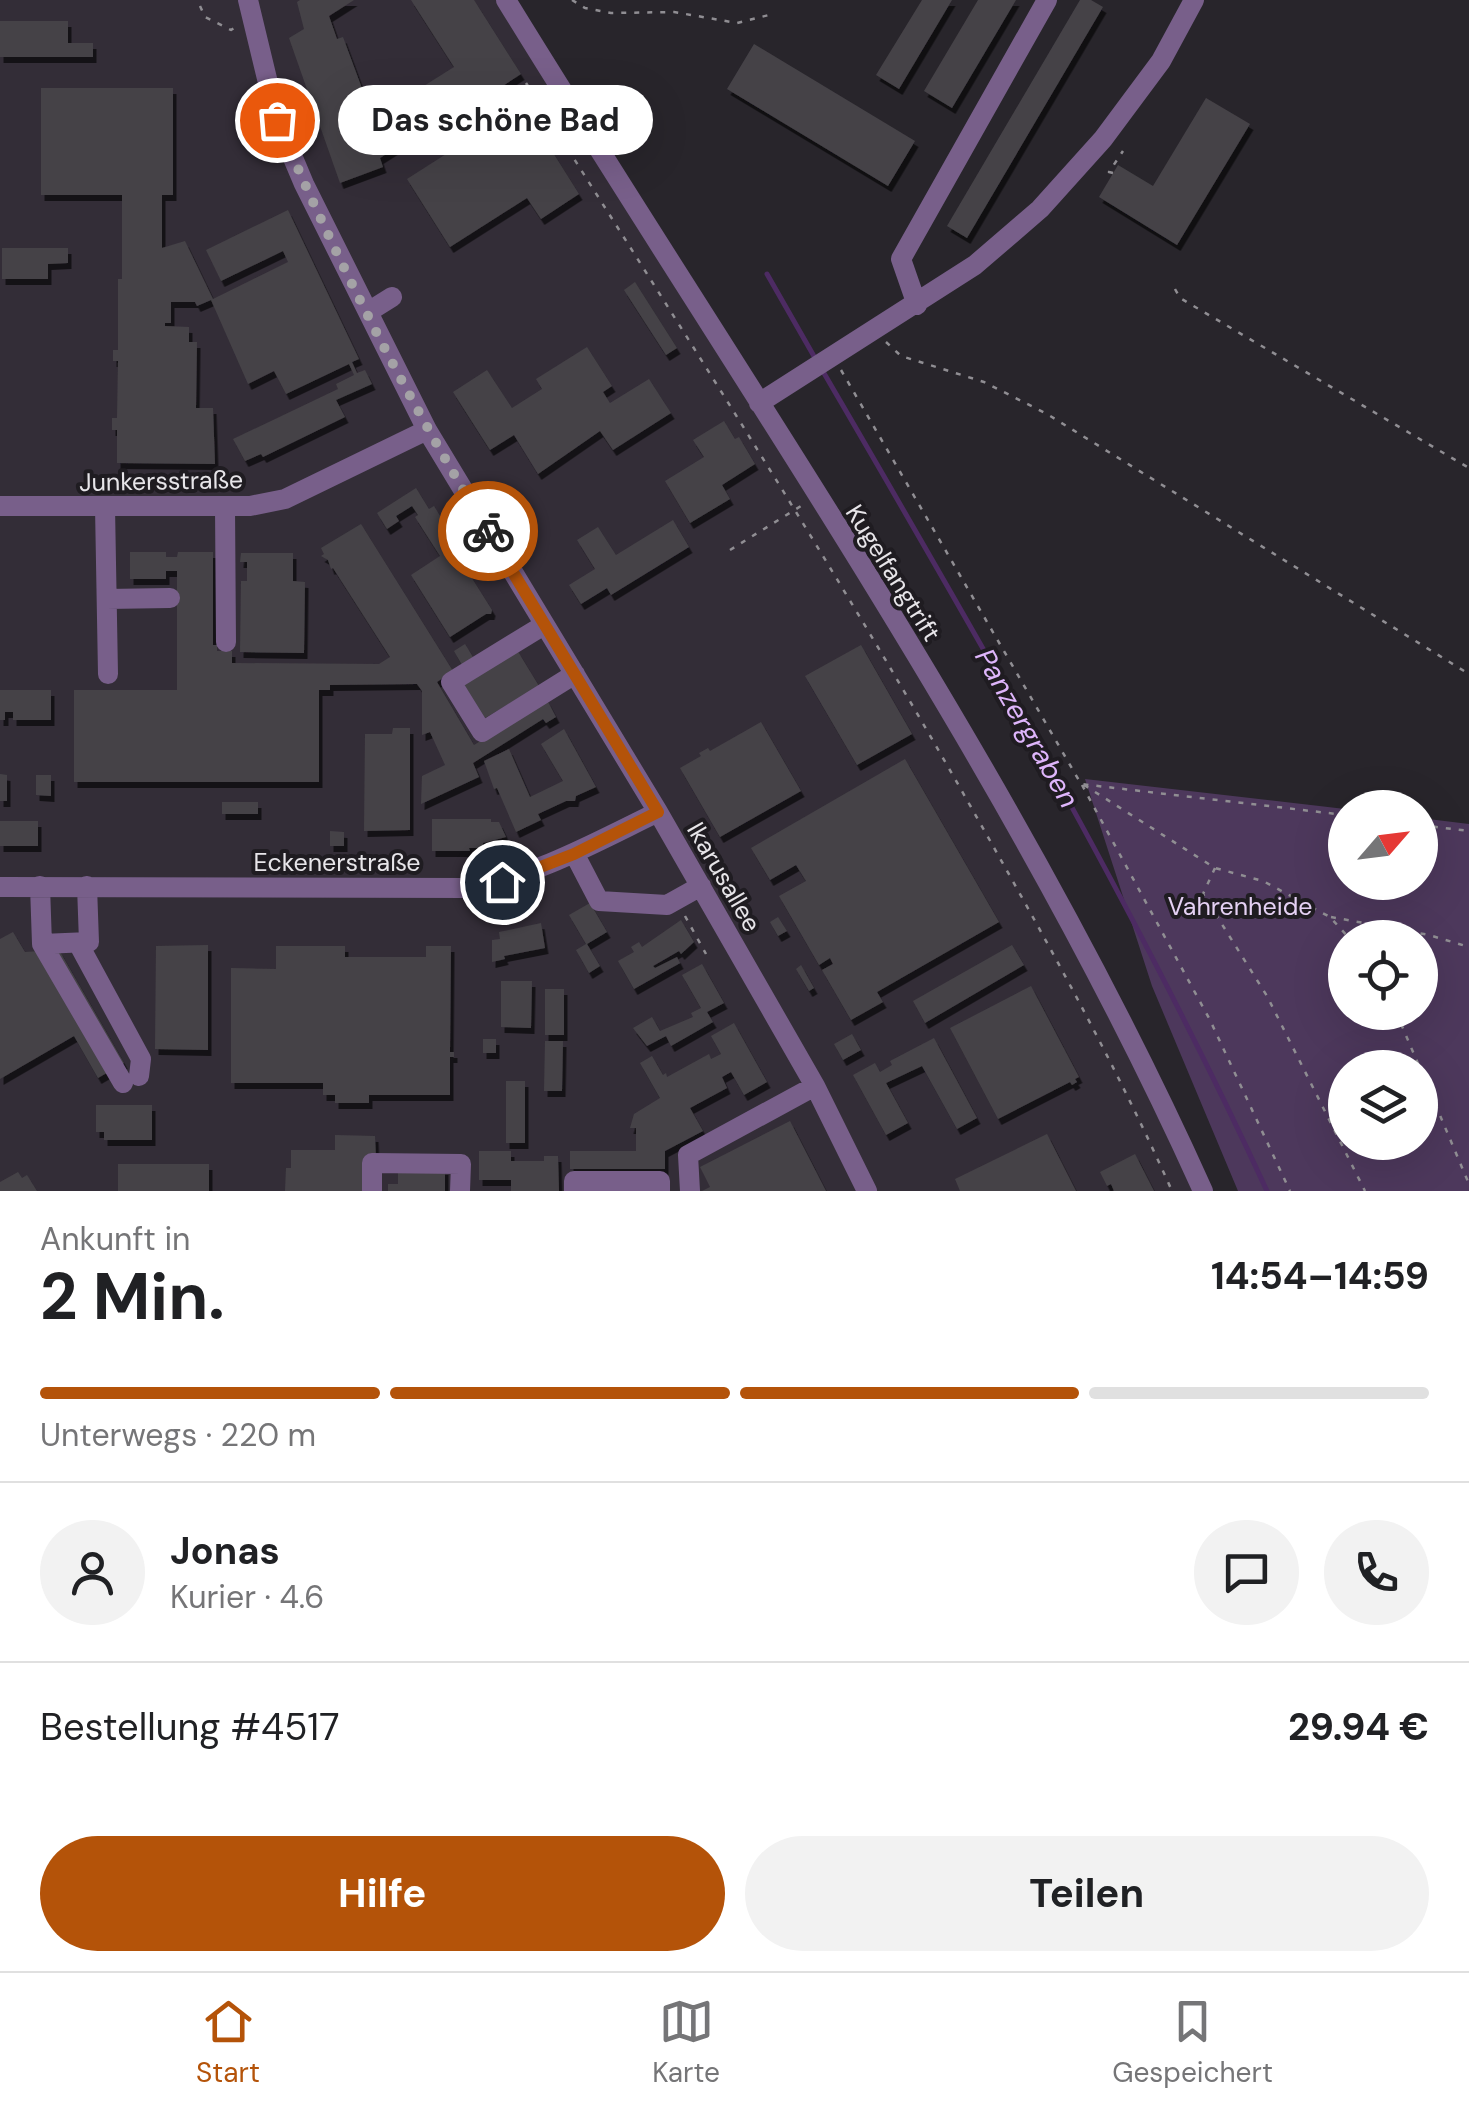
<!DOCTYPE html>
<html lang="de">
<head>
<meta charset="utf-8">
<style>
  :root { --surface:#fff; --page:#f2f2f2; --text:#202124; --muted:#757577; --line:#e0e0e0; --accent:#b45309 }
  body { margin:0; font-family:"DM Sans",sans-serif; background:var(--page); color:var(--text); height:100vh; display:flex; flex-direction:column; font-size:38px; white-space:nowrap }
  * { box-sizing:border-box; margin:0 }
  p { font-size:32px; color:var(--muted) }
  .icon { flex:none; width:55px; height:55px; fill:none; stroke:currentColor; stroke-width:2; stroke-linecap:round; stroke-linejoin:round }
  .map { position:relative; height:1191px; overflow:hidden }
  .side { display:flex; flex-direction:column; background:var(--surface); flex:1 }
  .side>* { flex:none }
  .needle { width:65px; rotate:62deg }
  .tools { position:absolute; left:1328px; top:790px; display:grid; gap:20px }
  .tools a { display:grid; place-items:center; width:110px; height:110px; border-radius:50%; background:var(--surface); box-shadow:0 10px 40px #0002; font-size:50px }
  .pin { position:absolute; display:grid; place-items:center; width:85px; height:85px; color:#fff; margin:-42px; border:5px solid #fff; border-radius:50%; box-shadow:0 2px 10px #0007 }
  .courier { position:absolute; display:grid; place-items:center; width:100px; height:100px; margin:-50px; border:8px solid #b45309; border-radius:50%; background:#fff; color:#222; box-shadow:0 2px 12px #0007 }
  .bubble { position:absolute; height:70px; border-radius:35px; background:var(--surface); box-shadow:0 10px 40px #0002; font-size:32px; font-weight:700; line-height:70px; text-align:center }
  .overview em { font-style:normal; font-weight:700 }
  .overview div { display:flex; flex-direction:column-reverse }
  .overview { display:flex; align-items:center; justify-content:space-between; height:170px; padding:0 40px }
  h1 { font-size:65px; font-weight:700; line-height:75px }
  .bar { display:grid; grid-template-columns:repeat(4,1fr); gap:15px 10px; align-content:center; height:120px; padding:0 40px }
  .bar i { height:12px; border-radius:8px; background:var(--line) }
  .bar .active { background:var(--accent) }
  .bar p { grid-column:span 4 }
  .line { display:flex; align-items:center; gap:25px; padding:0 40px; border-top:2px solid var(--line) }
  .line div { flex:1 }
  .round { display:grid; place-items:center; flex:none; width:105px; height:105px; border-radius:52px; background:var(--page) }
  .button { display:flex; gap:20px; margin-top:auto; padding:20px 40px }
  .button a { flex:1; height:115px; border-radius:60px; background:var(--accent); color:#fff; font-size:40px; font-weight:700; line-height:115px; text-align:center }
  .button a+a { background:var(--page); color:var(--text) }
  .menu { display:flex; justify-content:space-around; align-items:center; height:140px; border-top:2px solid var(--line); background:var(--surface); font-size:28px; color:var(--muted) }
  .menu a { display:grid; justify-items:center; gap:5px }
  .menu .active { color:var(--accent) }
  .map>svg:first-child { display:block }
</style>
</head>
<body>
<div class="map">
<svg width="1469" height="1191" viewBox="0 0 1469 1191">
  <defs>
    <filter id="shadow"><feDropShadow dx="3.5" dy="6" stdDeviation="0" flood-color="#0009"/></filter>
  </defs>
  <rect width="100%" height="100%" fill="#28252b"/>
  <!-- built -->
  <path fill="#332d37" d="M0,0H506L912,651L1203,1191H0Z"/>
  <!-- green -->
  <path fill="#4d385c" fill-rule="evenodd" d="M1085,779L1345,809V882H1420V818L1469,824V1191H1238L1152,986ZM1345,938H1420V1012H1345ZM1345,1068H1420V1142H1345Z"/>
  <g fill="none" stroke-linecap="round" stroke-linejoin="round">
    <!-- stream -->
    <path stroke="#4d2b63" stroke-width="5" d="M767,274L815,358
      M821,368C978,638 1136,907 1267,1191"/>
  </g>
  <!-- building -->
  <path fill="#454247" filter="url(#shadow)" d="M300,0H354L329,16L337,39L343,37L373,118L454,67L411,0H474L521,74L483,99L478,91L441,115L443,118L380,158L383,167L340,183L289,38L304,29L297,2Z
    M922,0H952L899,89L876,75Z
    M978,0H1016L952,108L924,91Z
    M1080,0H1091L1103,7L967,238L947,226Z
    M0,21H68V43H93V57H0Z
    M754,44L915,141L888,186L727,89Z
    M41,88H173V195H162V248L185,241L213,299L288,262L283,251L221,281L206,250L288,210L359,359L352,362L357,373L365,370L372,384L336,400L345,417L263,457L261,454L245,461L233,439L338,389L336,384L354,375L349,364L286,394L274,371L248,384L211,300L197,306L195,302H171V323H165V326L189,327V342H197L196,408H213L215,464L117,463V430H112V418H117L118,361H113V350H118V279H122V195H41Z
    M1206,98L1250,124L1177,245L1099,197L1118,165L1153,186Z
    M523,105L579,194L541,219L527,198L450,247L407,179Z
    M2,248H68V263L48,264V279H2Z
    M635,282L677,348L666,355L624,290Z
    M587,347L612,386L603,392L610,403L649,379L671,413L613,450L600,431L538,474L514,435L490,450L453,392L487,370L512,408L542,389L536,379Z
    M724,421L735,439L739,437L755,464L722,485L730,499L690,523L665,481L704,457L693,440Z
    M416,488L429,509L434,506L458,545L453,548L492,610L491,614H486L450,637L411,575L440,556L415,517L418,515L412,506L396,516L399,521L387,529L377,513Z
    M673,520L689,547L611,595L607,588L581,604L569,585L595,569L577,540L598,527L616,555Z
    M361,524L453,671L437,682L474,745L547,700L556,717L546,723L543,719L473,763L479,777L421,804L422,776L445,765L430,732L422,735V691L417,684L330,685V690H319V782H74V690H177V571H166V579H130V552H166V557H177L178,552H213V645H217V651H232V663L379,664L390,657L333,568L331,569L328,560L321,556L324,554L321,548Z
    M241,553H293V581L305,582L304,653L240,652L241,581H247V562H240Z
    M465,644L473,657L462,665L454,651Z
    M861,645L912,734L857,765L805,676Z
    M517,650L539,686L480,721L459,687Z
    M0,690H51V720H13V712H5V720H0Z
    M761,722L801,791L720,837L680,768L701,756L699,753L708,748L710,751Z
    M393,728H410V830L364,831L365,734H392Z
    M564,729L596,787L576,796L575,801H566L538,814L541,820L516,832L497,788L494,789L484,761L509,749L530,797L563,781L541,744Z
    M905,759L999,922L877,992L883,1002L851,1020L822,970L833,964L830,958L819,965L779,896L806,881L796,865L770,880L751,848Z
    M0,774L7,775V801H0Z
    M36,775H51V796L36,795Z
    M222,802H258V814H222Z
    M432,819H491V822H499L506,837L483,843V848H469L470,851H432Z
    M0,821H38V846H0Z
    M330,831L344,832V846H330Z
    M590,903L607,932L587,944L600,966L589,973L576,950L586,944L569,915Z
    M778,917L787,931L778,936L770,922Z
    M681,920L694,942L681,954L679,951L653,966L655,968L677,957L680,963L634,989L618,961L634,952L631,947L639,942L642,947Z
    M541,923L545,948L504,956L505,959L492,962V940L500,939L499,932Z
    M13,932L25,952L59,950L124,1063L98,1078L74,1036L0,1079V939Z
    M208,945V1050L155,1049L156,946Z
    M1012,945L1024,965L925,1023L913,1001Z
    M276,946H345V957H426V946H451L450,1052H454V1057H450V1095H369V1103H335V1095H323V1083H231V968L276,969Z
    M702,964L724,1003L707,1012L713,1022L671,1046L666,1036L647,1046L633,1028L652,1017L660,1031L693,1017L691,1013L701,1008L682,975Z
    M801,965L814,988L809,991L796,969Z
    M501,981H532L531,1028L501,1027Z
    M1031,986L1079,1077L1075,1079L1077,1082L1072,1085L1070,1082L998,1119L950,1028Z
    M545,989H564V1035H545Z
    M734,1023L767,1082L744,1095L731,1072L722,1077L727,1088L690,1108L703,1131L665,1151V1169H570V1151H636V1128H630L634,1114L660,1098L640,1063L652,1056L663,1075L666,1073L667,1077L709,1054L711,1059L721,1054L711,1036Z
    M852,1034L861,1050L843,1060L834,1044Z
    M934,1038L977,1118L957,1129L922,1066L886,1083L908,1123L886,1135L853,1075L875,1063L880,1072L892,1065L890,1061Z
    M483,1039H496V1053H483Z
    M545,1041H563L562,1091H544Z
    M506,1081H525V1143H506Z
    M96,1105H152V1140H104V1132H96Z
    M790,1121L826,1191H702L710,1187L700,1167Z
    M1047,1134L1076,1191H960L955,1179Z
    M335,1135L375,1136L376,1159H363V1191H285L286,1168H291V1150H335Z
    M479,1151H511V1161H544V1156H558L559,1191H511V1180H479Z
    M1135,1154L1154,1191H1114L1111,1184L1107,1186L1100,1172Z
    M118,1164H209V1191H118Z
    M398,1169H445V1191H388V1184H398Z
    M18,1172L22,1178L27,1175L37,1191H0V1182Z"/>
  <g fill="none" stroke-linecap="round" stroke-linejoin="round">
    <!-- path -->
    <path stroke="#908e93" stroke-width="2.5" stroke-dasharray="5 8" stroke-linecap="butt" d="M572,0L585,8L611,13L674,12L737,23L769,15
      M200,6L205,17L231,30L237,26
      M526,83C681,328 838,571 980,823C1048,943 1116,1065 1172,1191
      M1113,173L1109,172L1123,151
      M1175,289L1180,298L1469,468
      M886,342L901,356L984,382L1047,414L1469,674
      M841,370L1081,784L1345,815
      M730,550L801,506
      M1082,785L1210,1020L1290,1191
      M1084,785L1215,868L1263,881L1330,917L1349,938
      M1420,825L1469,831
      M1215,868L1203,894L1267,996L1365,1191
      M685,916L706,954
      M1331,917L1429,935L1469,947
      M1396,1012L1419,1066
      M1420,1068L1469,1184"/>
    <!-- minor -->
    <path stroke="#785f8a" stroke-width="20" d="M248,0L277,120L304,184L427,430L658,812L815,1086L867,1191
      M506,0C746,391 1014,771 1203,1191
      M917,305L901,259L1047,0
      M368,312L392,297
      M759,403L975,265L1040,209L1103,139L1161,61L1194,0
      M0,506H250L285,499L427,430
      M105,507L108,674
      M225,507L226,642
      M107,599L170,598
      M544,625L451,682L482,732L575,674
      M574,853L599,901L667,905L701,886
      M40,886L42,944L89,942L87,886
      M0,887L468,888C536,876 596,842 658,812
      M78,943L141,1059L139,1076
      M42,944L123,1083
      M372,1191V1163L461,1164L460,1191
      M574,1191V1181H660V1191
      M690,1191L688,1155L815,1086"/>
  </g>
  <g fill="none" stroke-linecap="round" stroke-linejoin="round">
    <!-- done -->
    <path stroke="#a4a2a6" stroke-width="10" stroke-dasharray="0 18" d="M277,120C337,262 408,400 488,531"/>
    <!-- route -->
    <path stroke="#b45309" stroke-width="12" d="M488,531L658,812L574,854L502,882"/>
  </g>
  <g text-anchor="middle" dominant-baseline="central" stroke-width="8" stroke-linejoin="round" paint-order="stroke">
    <!-- street labels -->
    <g font-size="25" fill="#e7e5e9" stroke="#1f1c21">
      <text transform="translate(161 481) rotate(-1)">Junkersstraße</text>
      <text transform="translate(893 573) rotate(58)">Kugelfangtrift</text>
      <text x="337" y="862">Eckenerstraße</text>
      <text transform="translate(724 877) rotate(60)">Ikarusallee</text>
    </g>
    <!-- park labels -->
    <g font-size="25" fill="#e5d1f4" stroke="#1f1c21">
      <text x="1240" y="906">Vahrenheide</text>
    </g>
    <!-- water labels -->
    <g font-size="28" font-style="italic" fill="#deb5fb" stroke="#1f1c21">
      <text transform="translate(1027 728) rotate(60)">Panzergraben</text>
    </g>
  </g>
</svg>
<div class="tools">
<a><svg class="needle" viewBox="-14 -14 28 28"><path d="M0-13l5 13h-10z" fill="#e53935"/><path d="M0 13l5-13h-10z" fill="#757577"/></svg></a>
<a><svg class="icon" aria-label="locate" viewBox="0 0 24 24"><circle cx="12" cy="12" r="6"/><path d="M12 2v4M12 18v4M2 12h4M18 12h4"/></svg></a>
<a><svg class="icon" aria-label="layers" viewBox="0 0 24 24"><path d="M12 4l9 5-9 5-9-5zM3 14l9 5 9-5"/></svg></a>
</div>
<div class="pin" style="left:277px;top:120px;background:#ea580c"><svg class="icon" aria-label="bag" viewBox="0 0 24 24"><path d="M5 8h14l-1 12H6zM9 8a3 3 0 0 1 6 0"/></svg></div>
<div class="pin" style="left:502px;top:882px;background:#1f2937"><svg class="icon" aria-label="home" viewBox="0 0 24 24"><path d="M3 11l9-7 9 7M6 9v11h12V9"/></svg></div>
<div class="courier" style="left:488px;top:531px"><svg class="icon" aria-label="bike" viewBox="0 0 24 24"><circle cx="6" cy="16" r="4"/><circle cx="18" cy="16" r="4"/><path d="M6 16l4-8h5l3 8M10 8l3 8H6M13 5h3"/></svg></div>
<div class="bubble" style="left:338px;top:85px;width:315px">Das schöne Bad</div>
</div>
<section class="side">
<div class="overview"><div><h1>2 Min.</h1><p>Ankunft in</p></div><em>14:54–14:59</em></div>
<div class="bar"><i class="active"></i><i class="active"></i><i class="active"></i><i></i><p>Unterwegs · 220 m</p></div>
<div class="line" style="height:180px"><a class="round"><svg class="icon" aria-label="person" viewBox="0 0 24 24"><circle cx="12" cy="8" r="4"/><path d="M4 21q1-7 8-7t8 7"/></svg></a><div><b>Jonas</b><p>Kurier · 4.6</p></div><a class="round"><svg class="icon" aria-label="chat" viewBox="0 0 24 24"><path d="M4 5h16v11H9l-5 4z"/></svg></a><a class="round"><svg class="icon" aria-label="phone" viewBox="0 0 24 24"><path d="M5 4h4l2 5-3 2q2 4 5 5l2-3 5 2v4C11 20 4 13 5 4z"/></svg></a></div>
<div class="line" style="height:130px"><div>Bestellung #4517</div><b>29.94 €</b></div>
<div class="button"><a>Hilfe</a><a>Teilen</a></div>
</section>
<nav class="menu">
<a class="active"><svg class="icon" aria-label="home" viewBox="0 0 24 24"><path d="M3 11l9-7 9 7M6 9v11h12V9"/></svg>Start</a>
<a><svg class="icon" aria-label="map" viewBox="0 0 24 24"><path d="M3 6l6-2 6 2 6-2v14l-6 2-6-2-6 2zM9 4v14M15 6v14"/></svg>Karte</a>
<a><svg class="icon" aria-label="saved" viewBox="0 0 24 24"><path d="M7 4h10v16l-5-4-5 4z"/></svg>Gespeichert</a>
</nav>
</body>
</html>
